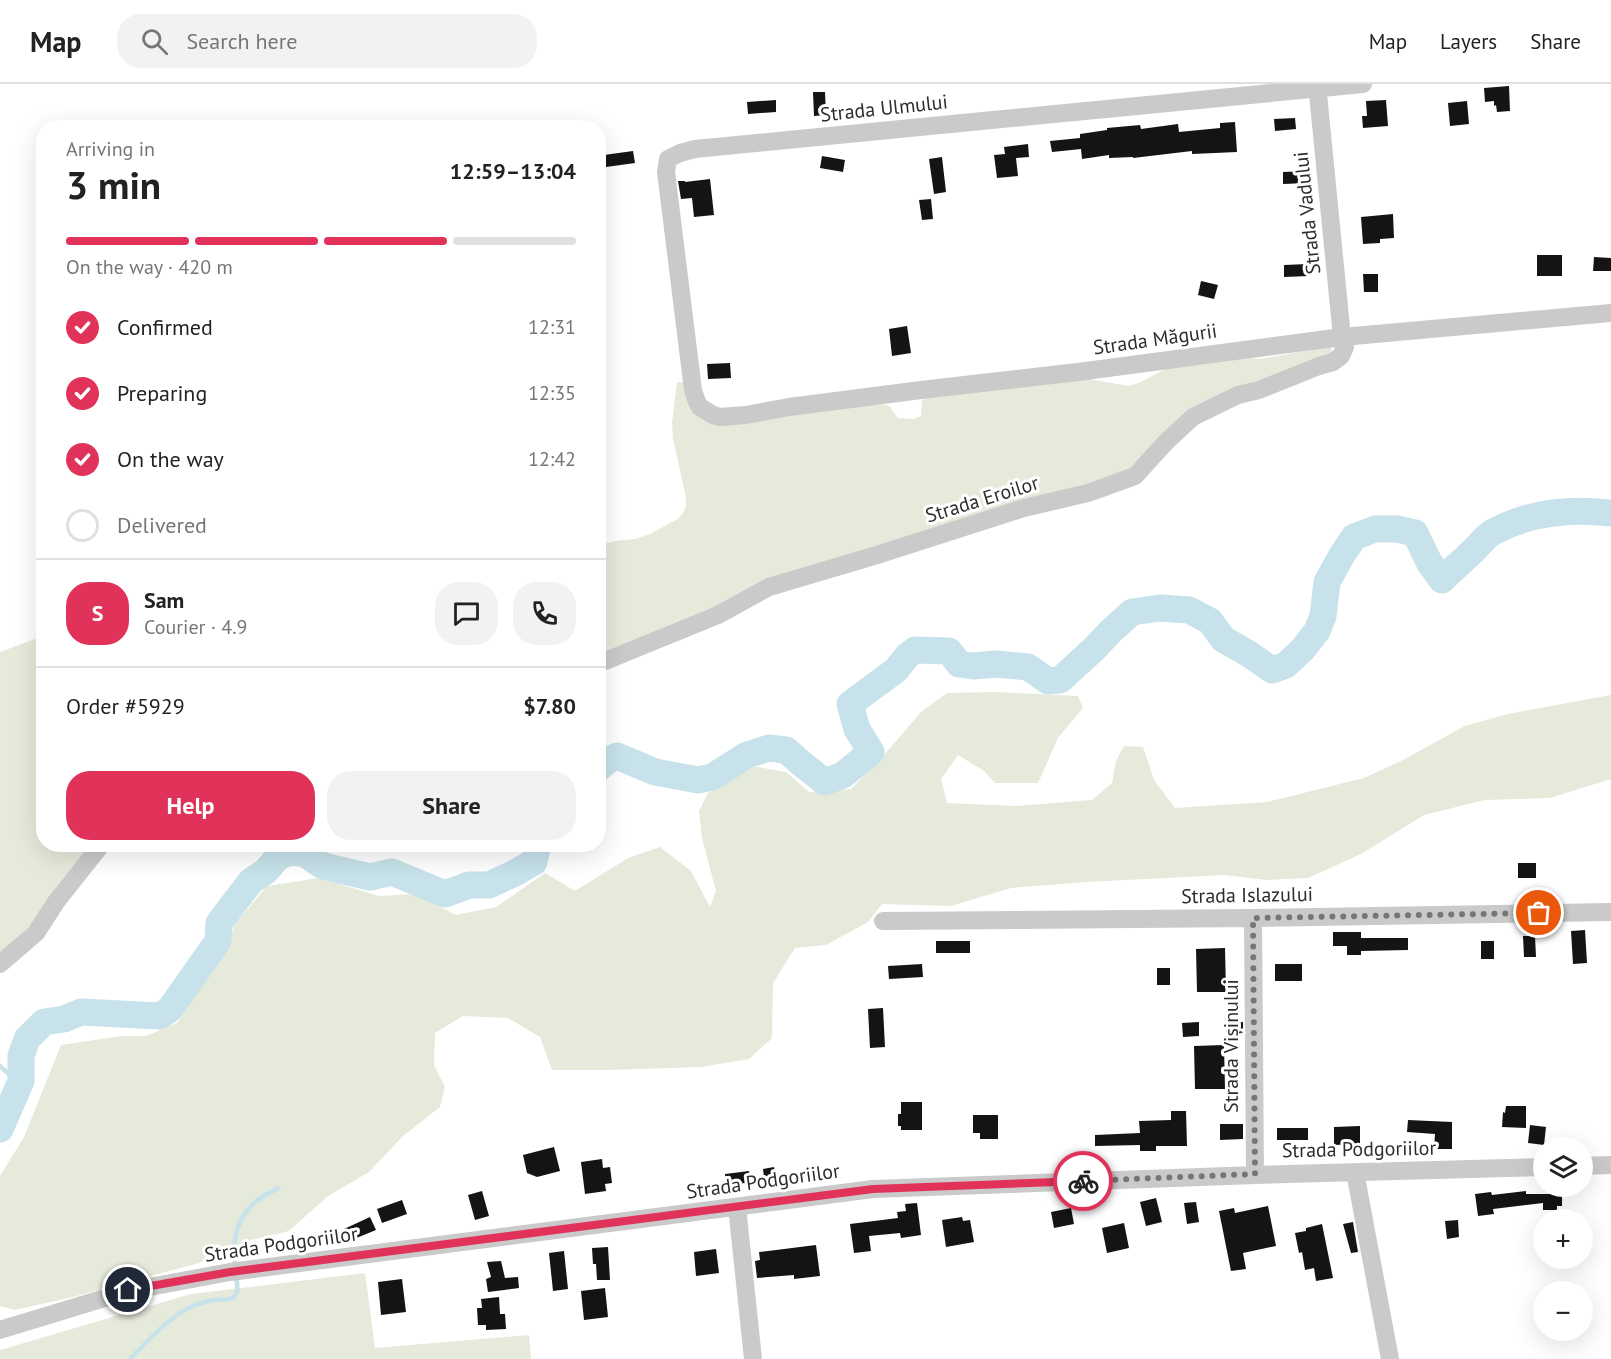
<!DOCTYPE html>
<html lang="en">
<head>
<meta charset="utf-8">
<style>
  :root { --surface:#fff; --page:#f2f2f2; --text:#222; --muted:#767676; --line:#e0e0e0; --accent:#e1325a }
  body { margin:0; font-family:"PT Sans",sans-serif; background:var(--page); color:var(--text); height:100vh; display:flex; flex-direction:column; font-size:22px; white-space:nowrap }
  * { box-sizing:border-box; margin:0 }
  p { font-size:20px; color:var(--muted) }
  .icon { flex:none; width:33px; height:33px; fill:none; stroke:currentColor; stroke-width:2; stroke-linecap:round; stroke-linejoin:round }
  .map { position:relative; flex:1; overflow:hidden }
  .details { position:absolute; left:36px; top:36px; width:570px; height:732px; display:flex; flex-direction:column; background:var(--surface); border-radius:24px; box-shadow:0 6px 24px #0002 }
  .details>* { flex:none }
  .controls { position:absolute; left:1533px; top:1053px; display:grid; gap:12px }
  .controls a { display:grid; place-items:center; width:60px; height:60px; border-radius:50%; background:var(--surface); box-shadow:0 6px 24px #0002; font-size:30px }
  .pin { position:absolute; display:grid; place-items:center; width:51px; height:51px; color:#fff; margin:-26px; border:3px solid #fff; border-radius:50%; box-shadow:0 2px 6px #0007 }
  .courier { position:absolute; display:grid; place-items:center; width:60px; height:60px; margin:-30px; border:4px solid #e1325a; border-radius:50%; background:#fff; color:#222; box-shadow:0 2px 8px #0007 }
  .headline em { font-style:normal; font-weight:700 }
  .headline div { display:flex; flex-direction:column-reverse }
  .headline { display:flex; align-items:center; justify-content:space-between; height:102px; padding:0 30px }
  h1 { font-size:39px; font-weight:700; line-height:45px }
  .bar { display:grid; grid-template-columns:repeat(4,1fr); gap:9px 6px; align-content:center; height:72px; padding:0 30px }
  .bar i { height:8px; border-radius:4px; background:var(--line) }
  .bar .current { background:var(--accent) }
  .bar p { grid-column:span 4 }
  .line { display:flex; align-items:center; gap:15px; padding:0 30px; border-top:2px solid var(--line) }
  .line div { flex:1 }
  .round { display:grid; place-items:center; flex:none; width:63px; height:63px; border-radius:24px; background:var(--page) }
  ol { padding:0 30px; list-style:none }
  li { display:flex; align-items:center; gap:18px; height:66px }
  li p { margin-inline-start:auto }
  li .icon { padding:6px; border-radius:50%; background:var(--accent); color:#fff; stroke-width:4 }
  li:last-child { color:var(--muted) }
  li i { width:33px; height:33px; border:3px solid var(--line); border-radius:50% }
  .action { display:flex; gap:12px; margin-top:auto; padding:12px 30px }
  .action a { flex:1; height:69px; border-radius:24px; background:var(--accent); color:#fff; font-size:24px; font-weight:700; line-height:69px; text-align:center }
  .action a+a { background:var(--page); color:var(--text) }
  header { display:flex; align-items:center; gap:36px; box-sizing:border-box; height:84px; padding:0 30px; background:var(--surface); border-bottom:2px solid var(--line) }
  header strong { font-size:28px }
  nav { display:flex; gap:33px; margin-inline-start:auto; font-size:21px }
  .search { width:420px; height:54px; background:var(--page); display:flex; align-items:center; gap:15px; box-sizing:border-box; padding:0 21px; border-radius:24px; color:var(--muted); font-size:22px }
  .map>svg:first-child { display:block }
</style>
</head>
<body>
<header>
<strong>Map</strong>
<div class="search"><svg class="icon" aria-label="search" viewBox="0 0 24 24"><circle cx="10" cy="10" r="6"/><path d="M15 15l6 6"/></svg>Search here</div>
<nav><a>Map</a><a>Layers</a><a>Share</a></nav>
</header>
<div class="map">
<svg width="1611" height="1275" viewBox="0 0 1611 1275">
  <rect width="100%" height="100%" fill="#fff"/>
  <!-- green -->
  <path fill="#e5eadb" d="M1332,262L1331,271L1239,306L1125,389L697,535L599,572V461L615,457L635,455L650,450L678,435L683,429L686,423V413L673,355L672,339L677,298H684L697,328L878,319L889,322L898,334L913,335L921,332L922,316L928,311L1056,289L1128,302L1139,299L1165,285L1250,274L1260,275Z
    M43,552L44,760L92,761C64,798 39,841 0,868V568Z
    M996,608L1078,612L1083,624L1058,654L1038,699H995L984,687L958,671L941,695L947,719L1017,722L1092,716L1112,699L1116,677L1124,662L1143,663L1154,696L1175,724L1267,718L1364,694L1401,677L1465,642L1508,630L1611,611V695L1550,714L1485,716L1424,731L1361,770L1308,794L1266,796L1225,791L1086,798L1011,804L951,822L882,820L868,838L826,861L795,864L773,899L772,954L749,975L701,983L608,986H552L540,953L508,934L463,932L435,949L434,981L445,1003L440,1023L403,1052L369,1088L328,1112L289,1147L247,1157L199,1179L69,1214L14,1226L0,1222V1092L24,1053L61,961L122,952H146L177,939L222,873L235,840L267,802L319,794L379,812L415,810L456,831L496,823L545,789L575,807L628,774L660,763L691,787L710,823L716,807L702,754L699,727L708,709L752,682L786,688L809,708L851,705L884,671L921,628L947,609Z
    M365,1189L375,1264L529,1251L531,1275H0V1266L191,1210Z"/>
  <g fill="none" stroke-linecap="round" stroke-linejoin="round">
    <!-- stream -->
    <path stroke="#c7e2ea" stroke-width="4.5" d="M0,982L14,995L21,997
      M235,1184C232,1159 235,1137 254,1119C260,1113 270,1109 278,1104
      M130,1275C149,1256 169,1232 195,1221C201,1219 208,1217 214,1216C220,1215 226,1217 232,1214C240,1209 237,1201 236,1192"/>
    <!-- river -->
    <path stroke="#c7e2ea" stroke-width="27" d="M598,685L607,677L617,672L655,688L698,696L712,693L747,671L769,664L786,666L802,680L825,698L843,691L871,668L857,645L850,620L896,586L907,572L915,566L949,567L959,580L973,582L996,580L1028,583L1048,597L1060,596L1094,565L1111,547L1132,528L1160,524L1189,526L1210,537L1223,555L1249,570L1272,586L1286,581L1303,565L1317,547L1323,532L1327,498L1342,471L1354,453L1375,445H1397L1415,449L1429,478L1442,496C1453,485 1465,475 1476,464C1481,459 1486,452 1493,448C1530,428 1569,424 1611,429
      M0,1045L21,997V972L27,955L44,938L64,935L81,928L160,932L170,925L218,857L219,839L251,797L266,787L278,773L291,768L305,770L323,782L370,793L392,788L445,810L469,801H489L515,789L534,778L538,760"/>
  </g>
  <!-- building -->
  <path fill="#141414" d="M1509,2L1510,27L1497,28L1496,21L1494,22V17L1485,18L1484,4Z
    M813,8H825L826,31L814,32Z
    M776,16V28L748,30L747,18Z
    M1386,16L1388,42L1363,44L1362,32H1367L1366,17Z
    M1467,17L1469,40L1450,42L1448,19Z
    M1295,34L1296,45L1275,47L1274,35Z
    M1235,38L1237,68L1192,70V67L1133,74V73L1109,74V71L1082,75L1081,65L1052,68L1050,57L1080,54V50L1107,46V44L1140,41L1141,45L1178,40L1179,48L1220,44V39Z
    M1028,60L1029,73L1016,74L1018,92L997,94L994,71L1005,70L1004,63Z
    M633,67L635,79L606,83L604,71Z
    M822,72L845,76L843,88L820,84Z
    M942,73L946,108L934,110L929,75Z
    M1308,87V99L1283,100V88Z
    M710,95L714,131L694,133L692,114L681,115L678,97H685V98Z
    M931,115L933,135L922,136L919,116Z
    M1393,130L1394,154L1380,155V159L1363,160L1361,133Z
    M1537,171H1562V192H1537Z
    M1594,173L1611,174V187H1593Z
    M1308,180L1309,192L1284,193V181Z
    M1363,190H1378V208H1364Z
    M1201,197L1218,201L1214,215L1198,211Z
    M907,242L911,269L892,272L889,245Z
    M730,279L731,294L708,295L707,280Z
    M1518,779H1536V794H1518Z
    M1585,846L1587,879L1573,880L1571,847Z
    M1333,848H1361V854H1408V866L1361,867V871H1347V862H1333Z
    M1523,852H1535L1536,873H1524Z
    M936,857H970V869H936Z
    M1481,857H1494V875H1481Z
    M1225,864L1226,908H1197L1196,865Z
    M922,880L923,893L889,895L888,882Z
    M1275,880H1302V897H1275Z
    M1157,884H1170V901H1157Z
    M883,924L885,963L870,964L868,925Z
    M1199,938V952L1183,953L1182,939Z
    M1243,938V952H1226V939Z
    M1224,961L1225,1005H1195L1194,962Z
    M901,1018H922V1046H901V1042H898V1030H901Z
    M1506,1022H1526V1044L1502,1043L1503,1028L1505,1029Z
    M1171,1027H1186L1187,1062H1156V1067H1140V1061L1095,1062V1051L1140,1049L1139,1037L1171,1036Z
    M973,1031H998V1055H980V1049H973Z
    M1408,1036L1452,1038V1065H1434L1435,1050L1407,1048Z
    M1220,1040H1243V1055L1220,1056Z
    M1530,1041L1546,1043L1544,1061L1528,1059Z
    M1360,1042V1060L1334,1061V1043Z
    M1277,1044H1308V1056H1277Z
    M554,1063L560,1087L537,1093L527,1089L523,1071Z
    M602,1075L603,1084L610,1083L612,1099L605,1100L606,1107L585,1110L581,1078Z
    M774,1083L777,1100L765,1102L763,1085Z
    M749,1087L751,1098L726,1102L725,1090Z
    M482,1107L489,1132L475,1136L468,1111Z
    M1526,1107V1110H1562V1122H1557V1126H1543V1119L1493,1125L1494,1130L1478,1132L1475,1110L1491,1108L1492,1111Z
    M1156,1114L1162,1138L1146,1142L1140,1118Z
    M402,1116L407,1130L382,1139L377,1125Z
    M1196,1118L1199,1138L1187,1140L1184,1119Z
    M917,1119L921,1151L901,1154L900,1149L869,1152L871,1167L854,1169L850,1140L898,1134L897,1128L906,1127L905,1120Z
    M1268,1122L1276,1162L1243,1169L1246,1185L1231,1187L1219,1127L1234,1124L1235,1129Z
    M1071,1124L1074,1140L1054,1144L1051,1128Z
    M370,1133L376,1146L349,1157L344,1145Z
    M962,1133L963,1137L970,1136L974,1158L946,1163L942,1136Z
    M1458,1136L1459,1153L1447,1155L1445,1137Z
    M1353,1138L1358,1168L1351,1169L1343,1140Z
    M1124,1139L1129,1164L1107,1169L1102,1144Z
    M1322,1140L1333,1194L1316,1197L1314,1184L1305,1186L1302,1168L1299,1169L1295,1149L1306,1147V1144Z
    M816,1161L820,1192L794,1195V1191L757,1194L755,1177L760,1176L759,1168Z
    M608,1163L610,1196H597L596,1180H593L592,1164Z
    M716,1165L719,1189L696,1192L694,1168Z
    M564,1167L568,1205L553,1207L549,1169Z
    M501,1177L505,1194L518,1193L519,1204L488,1208L486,1195L491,1193L487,1178Z
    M402,1195L406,1228L381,1231L378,1198Z
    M605,1204L608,1233L584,1236L581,1207Z
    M499,1213L500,1230H505L506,1245L486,1246V1241H478L477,1224H482L481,1215Z"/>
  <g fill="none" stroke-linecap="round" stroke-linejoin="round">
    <!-- minor -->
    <path stroke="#cacaca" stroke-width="18" d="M1363,0L695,65L680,69L668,75L666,88L693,306L697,318L700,323L713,331L720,333L746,331L789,323L921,306L1078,288L1342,253L1611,229
      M598,580L718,531L769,503L877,471L1024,424L1088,409L1135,392L1166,358L1193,333L1238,311L1259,306L1319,282L1333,278L1341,272L1345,263L1342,253L1317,0
      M1253,834L1255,1091
      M883,837L1253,834L1611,828
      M0,880L36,849L56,818L102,760
      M1582,1082L1611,1081
      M1355,1088L1390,1275
      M737,1123L753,1275
      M0,1246L128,1207L230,1188L873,1105L1255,1091L1544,1083"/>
  </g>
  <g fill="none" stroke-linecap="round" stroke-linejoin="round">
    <!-- done -->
    <path stroke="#767676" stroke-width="6" stroke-dasharray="0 10.8" d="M1083,1097L1255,1090L1253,834L1539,829"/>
    <!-- route -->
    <path stroke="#e1325a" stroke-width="8" d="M128,1206L230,1188L873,1105L1083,1097"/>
  </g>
  <g text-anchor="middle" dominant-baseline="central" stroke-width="6" stroke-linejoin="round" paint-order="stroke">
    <!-- street labels -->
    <g font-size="20" fill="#2d2d2d" stroke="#fff">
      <text transform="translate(884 24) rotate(-6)">Strada Ulmului</text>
      <text transform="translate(1307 129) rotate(-96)">Strada Vadului</text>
      <text transform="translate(1155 255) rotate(-8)">Strada Măgurii</text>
      <text transform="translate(982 415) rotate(-17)">Strada Eroilor</text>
      <text transform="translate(1247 811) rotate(-1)">Strada Islazului</text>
      <text transform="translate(1231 962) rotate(-90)">Strada Vișinului</text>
      <text transform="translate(1359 1065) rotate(-1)">Strada Podgoriilor</text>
      <text transform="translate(763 1097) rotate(-8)">Strada Podgoriilor</text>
      <text transform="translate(281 1160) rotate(-8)">Strada Podgoriilor</text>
    </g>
  </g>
</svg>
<div class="controls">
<a><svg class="icon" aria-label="layers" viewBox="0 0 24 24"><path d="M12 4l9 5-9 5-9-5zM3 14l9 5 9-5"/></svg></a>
<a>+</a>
<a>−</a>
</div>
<div class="pin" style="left:1539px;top:829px;background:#ea580c"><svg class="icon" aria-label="bag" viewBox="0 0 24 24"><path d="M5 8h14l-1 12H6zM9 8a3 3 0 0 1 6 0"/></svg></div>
<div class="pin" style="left:128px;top:1206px;background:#1f2937"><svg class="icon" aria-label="home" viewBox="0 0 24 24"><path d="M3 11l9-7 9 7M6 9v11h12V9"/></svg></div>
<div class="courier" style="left:1083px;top:1097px"><svg class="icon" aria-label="bike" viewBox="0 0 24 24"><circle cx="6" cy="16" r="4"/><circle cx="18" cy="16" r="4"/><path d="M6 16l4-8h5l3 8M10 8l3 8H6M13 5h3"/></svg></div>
<section class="details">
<div class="headline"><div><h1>3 min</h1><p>Arriving in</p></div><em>12:59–13:04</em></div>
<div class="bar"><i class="current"></i><i class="current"></i><i class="current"></i><i></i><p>On the way · 420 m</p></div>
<ol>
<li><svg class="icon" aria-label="check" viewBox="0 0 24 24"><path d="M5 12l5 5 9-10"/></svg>Confirmed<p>12:31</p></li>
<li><svg class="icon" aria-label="check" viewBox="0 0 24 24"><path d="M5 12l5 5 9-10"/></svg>Preparing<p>12:35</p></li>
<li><svg class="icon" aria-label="check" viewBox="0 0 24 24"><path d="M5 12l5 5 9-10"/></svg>On the way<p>12:42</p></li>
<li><i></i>Delivered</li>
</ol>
<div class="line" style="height:108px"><b class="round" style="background:var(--accent);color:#fff">S</b><div><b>Sam</b><p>Courier · 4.9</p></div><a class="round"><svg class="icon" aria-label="chat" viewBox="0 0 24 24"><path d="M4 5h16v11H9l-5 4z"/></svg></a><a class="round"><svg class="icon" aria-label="phone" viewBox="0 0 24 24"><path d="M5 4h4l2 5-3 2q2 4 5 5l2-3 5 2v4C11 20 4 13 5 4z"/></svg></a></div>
<div class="line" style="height:78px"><div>Order #5929</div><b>$7.80</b></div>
<div class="action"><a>Help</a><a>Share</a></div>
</section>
</div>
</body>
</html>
